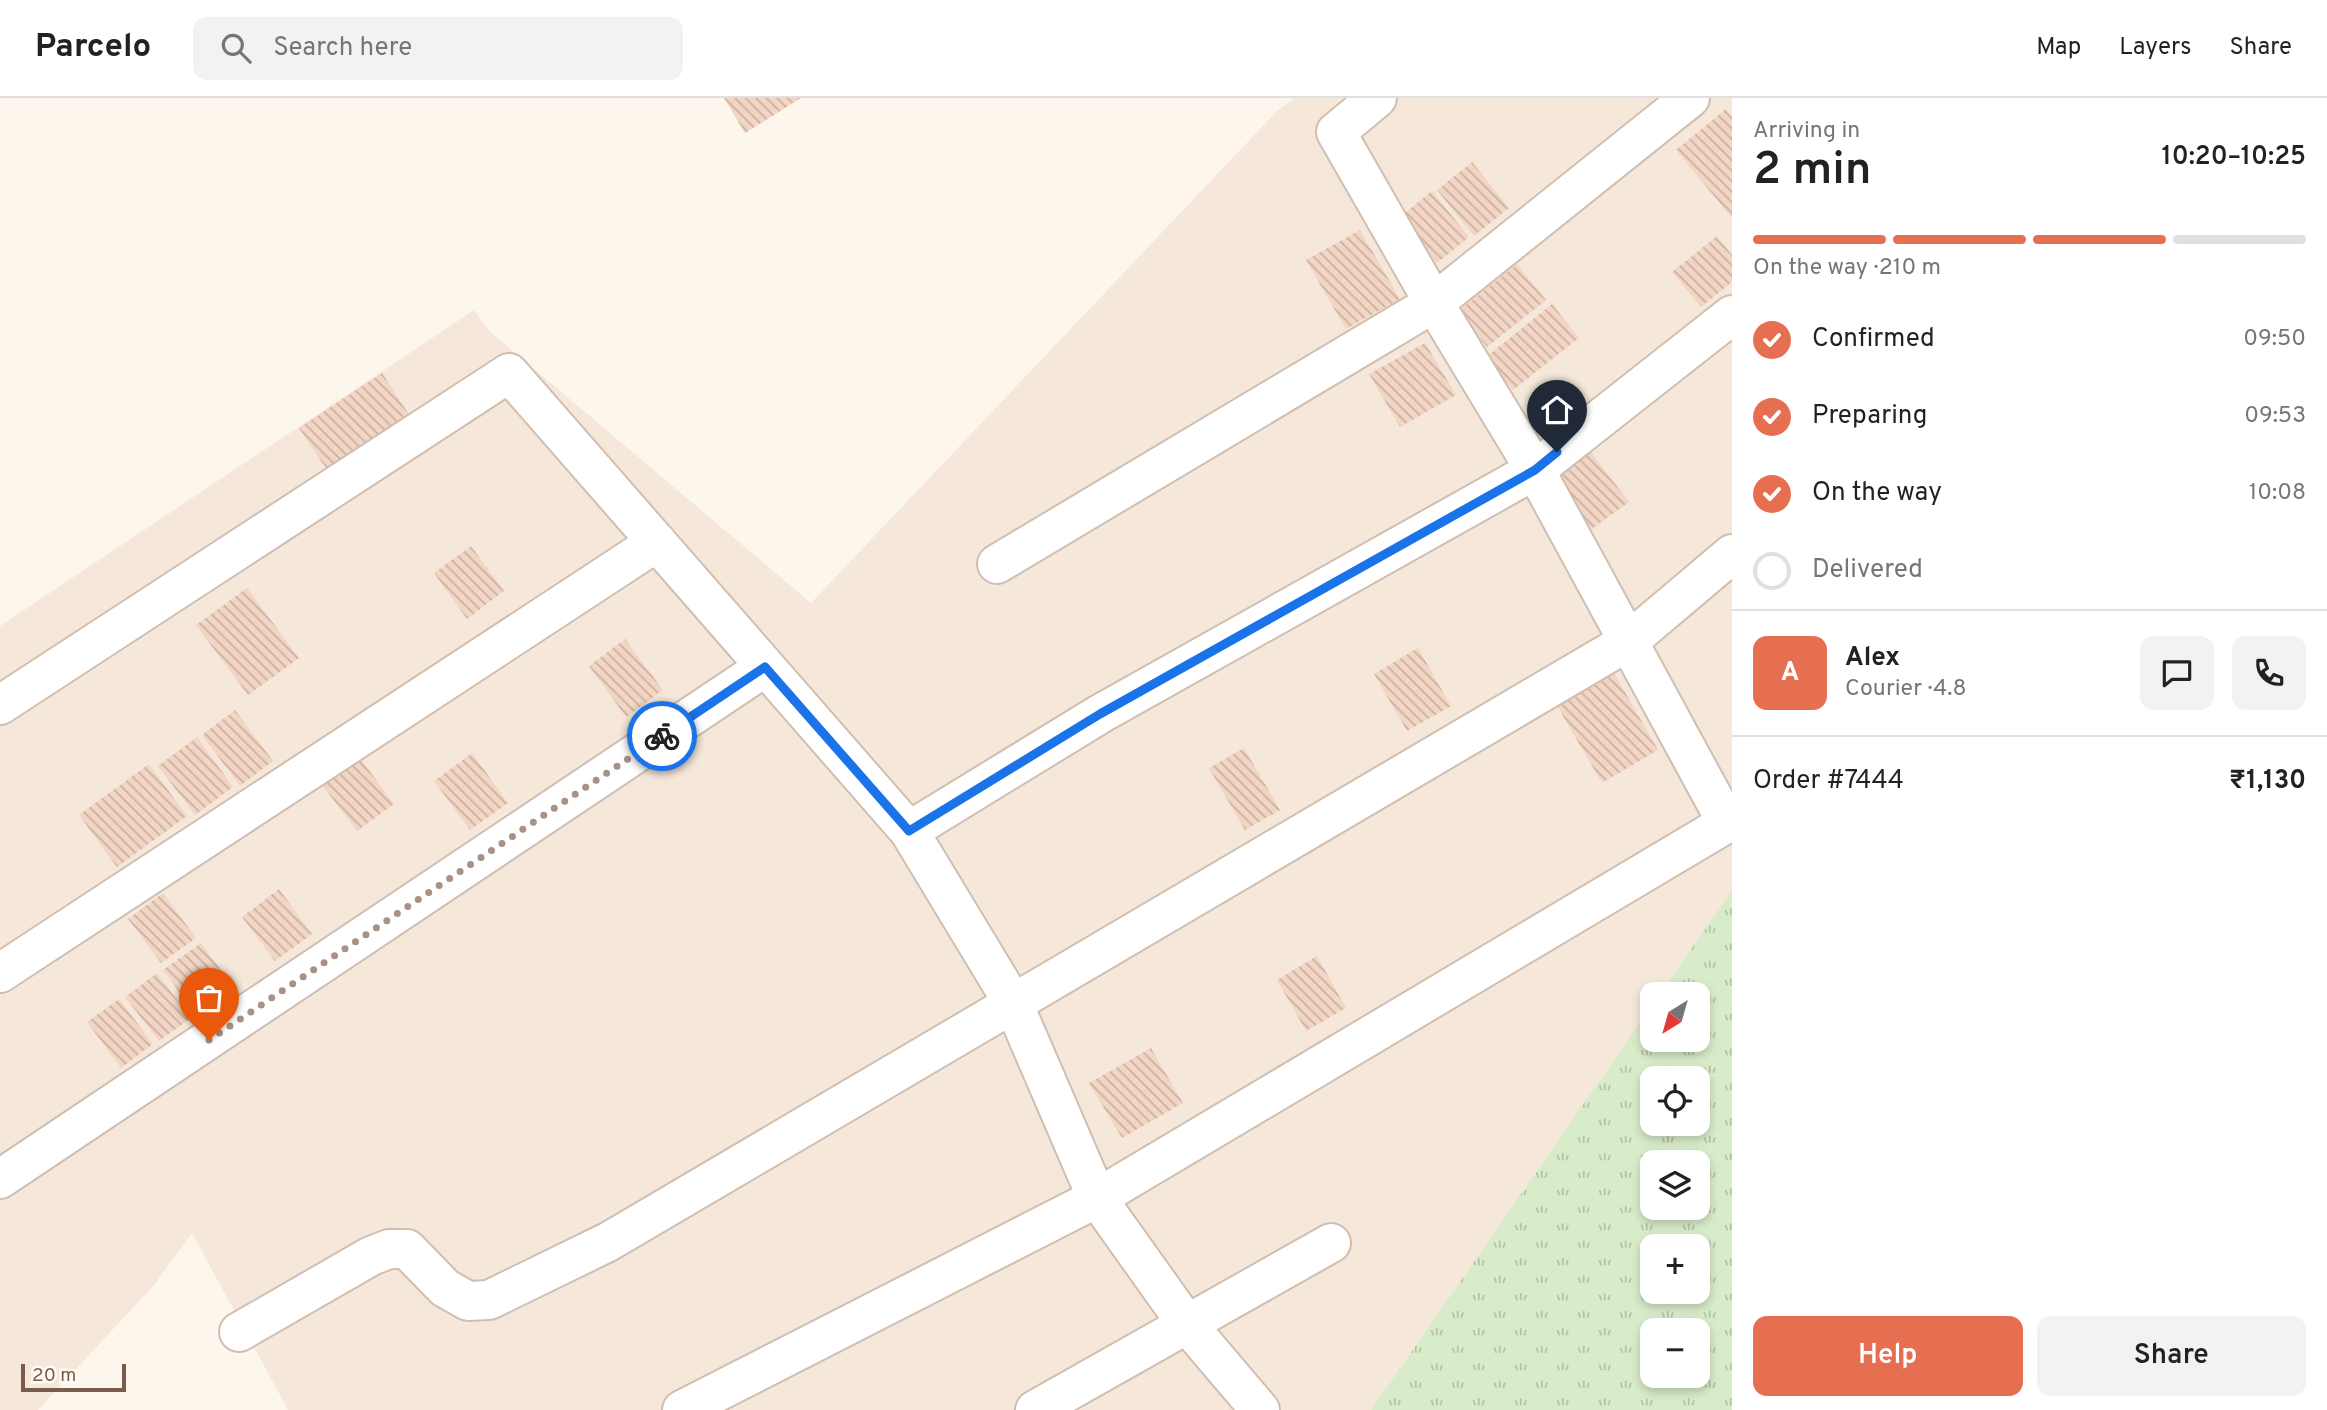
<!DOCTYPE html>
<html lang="en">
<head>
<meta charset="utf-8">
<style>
  :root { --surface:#fff; --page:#f2f2f2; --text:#222; --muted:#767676; --line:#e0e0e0; --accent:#e76f51 }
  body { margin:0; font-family:Overpass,sans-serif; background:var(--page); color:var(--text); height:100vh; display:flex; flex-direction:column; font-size:26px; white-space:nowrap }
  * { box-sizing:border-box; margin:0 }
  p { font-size:23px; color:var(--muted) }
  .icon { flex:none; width:38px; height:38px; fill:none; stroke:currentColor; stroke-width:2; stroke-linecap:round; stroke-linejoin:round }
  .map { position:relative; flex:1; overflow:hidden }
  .sheet { display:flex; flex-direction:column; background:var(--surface); width:595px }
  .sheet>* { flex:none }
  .needle { width:46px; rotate:217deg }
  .fabs { position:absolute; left:1640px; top:884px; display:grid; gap:14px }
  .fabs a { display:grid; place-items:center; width:70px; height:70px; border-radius:14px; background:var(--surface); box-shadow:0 4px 10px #0003; font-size:35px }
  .scale { position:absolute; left:21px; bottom:18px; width:105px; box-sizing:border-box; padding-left:7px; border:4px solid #7a5c4d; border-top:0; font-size:19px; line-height:24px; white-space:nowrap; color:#7a5c4d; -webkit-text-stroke:5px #fffaf3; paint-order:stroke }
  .pin { position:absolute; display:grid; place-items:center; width:60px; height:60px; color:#fff; margin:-72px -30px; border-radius:50% 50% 50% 0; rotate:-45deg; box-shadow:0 0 7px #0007 }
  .pin .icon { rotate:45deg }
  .courier { position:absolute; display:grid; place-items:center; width:70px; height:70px; margin:-35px; border:5px solid #1a73e8; border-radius:50%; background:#fff; color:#222; box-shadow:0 2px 9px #0007 }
  .overview em { font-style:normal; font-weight:600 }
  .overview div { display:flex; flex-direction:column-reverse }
  .overview { display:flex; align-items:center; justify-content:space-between; height:119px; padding:0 21px }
  h1 { font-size:46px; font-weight:600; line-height:52px }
  .bar { display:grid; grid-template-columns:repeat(4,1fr); gap:10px 7px; align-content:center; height:84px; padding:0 21px }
  .bar i { height:9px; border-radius:5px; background:var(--line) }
  .bar .current { background:var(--accent) }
  .bar p { grid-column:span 4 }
  .line { display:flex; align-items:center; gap:18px; padding:0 21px; border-top:2px solid var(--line) }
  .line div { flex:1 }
  .round { display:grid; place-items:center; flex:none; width:74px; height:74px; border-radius:14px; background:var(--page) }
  ol { padding:0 21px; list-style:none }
  li { display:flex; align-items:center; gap:21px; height:77px }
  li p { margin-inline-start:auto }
  li .icon { padding:7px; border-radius:50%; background:var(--accent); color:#fff; stroke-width:4 }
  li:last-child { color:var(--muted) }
  li i { width:38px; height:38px; border:4px solid var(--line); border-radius:50% }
  .button { display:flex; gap:14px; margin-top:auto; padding:14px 21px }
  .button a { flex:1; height:80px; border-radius:14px; background:var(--accent); color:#fff; font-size:28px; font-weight:600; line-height:80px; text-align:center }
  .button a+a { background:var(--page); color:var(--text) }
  header { display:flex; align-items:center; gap:42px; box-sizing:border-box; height:98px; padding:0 35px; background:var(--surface); border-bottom:2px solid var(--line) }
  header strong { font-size:33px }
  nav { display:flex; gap:38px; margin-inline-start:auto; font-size:24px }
  .search { width:490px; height:63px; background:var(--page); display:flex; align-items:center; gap:18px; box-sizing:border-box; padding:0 24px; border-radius:14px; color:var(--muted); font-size:26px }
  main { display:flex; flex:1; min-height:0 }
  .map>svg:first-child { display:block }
</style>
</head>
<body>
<header>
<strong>Parcelo</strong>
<div class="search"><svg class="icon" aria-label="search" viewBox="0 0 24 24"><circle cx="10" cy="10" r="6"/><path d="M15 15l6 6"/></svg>Search here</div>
<nav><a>Map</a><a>Layers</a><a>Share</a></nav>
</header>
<main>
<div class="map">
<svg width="1732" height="1312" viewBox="0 0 1732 1312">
  <defs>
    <pattern id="grass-tufts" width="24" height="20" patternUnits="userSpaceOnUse" patternTransform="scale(1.75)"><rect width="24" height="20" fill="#d8ecc9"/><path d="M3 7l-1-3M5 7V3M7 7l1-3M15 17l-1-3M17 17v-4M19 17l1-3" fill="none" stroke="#b4c2a5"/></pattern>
    <pattern id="building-back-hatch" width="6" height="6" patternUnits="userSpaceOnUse" patternTransform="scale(1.75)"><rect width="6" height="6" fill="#f3d5c3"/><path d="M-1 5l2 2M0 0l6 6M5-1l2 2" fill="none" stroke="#cab0a1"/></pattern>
  </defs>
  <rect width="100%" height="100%" fill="#fdf6ec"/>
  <!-- residential -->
  <path fill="#f5e8da" d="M1294,0H1732V792L1660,896H1652V907L1371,1312H288L192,1135L154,1187L38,1312H0V528L474,212L488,232L811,505L1276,14Z"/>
  <!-- grass -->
  <path fill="url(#grass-tufts)" fill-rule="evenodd" d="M1732,792V1312H1371L1652,907V942H1698V896H1660ZM1652,980H1698V1026H1652ZM1652,1064H1698V1110H1652ZM1652,1148H1698V1194H1652ZM1652,1232H1698V1278H1652Z"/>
  <!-- building -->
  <path fill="url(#building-back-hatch)" d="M724,0H801L745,35Z
    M1726,11L1732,19V120L1676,52Z
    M1472,64L1509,110L1474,138L1437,92Z
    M1432,93L1469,139L1437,165L1400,119Z
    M1360,132L1400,201L1346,231L1306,162Z
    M1717,138L1732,157V184L1701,209L1672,174Z
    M1517,166L1546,202L1487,249L1459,213Z
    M1552,206L1579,240L1513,292L1486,259Z
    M1425,245L1456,297L1400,329L1369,276Z
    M382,275L412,321L329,375L299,330Z
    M1590,353L1629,404L1592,431L1554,381Z
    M471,448L504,493L467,521L434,475Z
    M247,490L299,560L248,597L196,527Z
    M625,541L663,592L626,619L589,568Z
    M1418,550L1451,608L1407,633L1374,576Z
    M1613,573L1658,652L1602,685L1556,606Z
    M235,612L273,663L240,688L202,637Z
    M197,639L233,689L195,717L158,668Z
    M1244,650L1280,712L1245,732L1209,670Z
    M472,655L508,705L470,732L434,683Z
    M357,656L394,706L357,733L320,684Z
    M149,666L187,718L117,769L79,717Z
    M279,791L312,836L275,863L242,819Z
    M163,795L196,840L161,865L128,821Z
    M201,845L234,890L196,917L163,872Z
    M1317,858L1346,910L1306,933L1277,882Z
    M157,875L191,920L159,943L125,899Z
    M119,901L153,946L121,970L87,924Z
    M1151,950L1183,1005L1122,1040L1089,985Z"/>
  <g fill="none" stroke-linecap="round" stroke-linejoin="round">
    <!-- street casing -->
    <g stroke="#d1beb0" stroke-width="42">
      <path id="street" d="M997,466L1434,205L1690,0
        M0,607L509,275L909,733L1013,905L1097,1100L1186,1225L1260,1312
        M909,733L1100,616L1535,372L1732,217
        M0,875L657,444
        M0,1081L765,569
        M239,1234L371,1158L389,1151H407L445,1190L468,1203L489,1202L608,1144L1629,543L1732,456
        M682,1312L1097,1100L1727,725L1535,372L1434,205L1336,34L1377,0
        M1035,1312L1331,1145"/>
    </g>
    <!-- street -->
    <use href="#street" stroke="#fff" stroke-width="38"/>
  </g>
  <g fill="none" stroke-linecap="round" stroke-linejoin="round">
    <!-- done -->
    <path stroke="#a89285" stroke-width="7" stroke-dasharray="0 12.6" d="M209,942L662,638"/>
    <!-- route -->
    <path stroke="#1a73e8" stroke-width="9" d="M662,638L765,569L909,733L1100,616L1535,372L1557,354"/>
  </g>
</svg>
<div class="fabs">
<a><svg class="needle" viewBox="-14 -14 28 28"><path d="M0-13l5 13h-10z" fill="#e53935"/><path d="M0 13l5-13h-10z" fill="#767676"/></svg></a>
<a><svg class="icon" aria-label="locate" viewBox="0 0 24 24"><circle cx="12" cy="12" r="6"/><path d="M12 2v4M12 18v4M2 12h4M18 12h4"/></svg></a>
<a><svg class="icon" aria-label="layers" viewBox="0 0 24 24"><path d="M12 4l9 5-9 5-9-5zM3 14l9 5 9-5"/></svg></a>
<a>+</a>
<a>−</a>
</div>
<div class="scale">20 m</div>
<div class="pin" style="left:209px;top:942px;background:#ea580c"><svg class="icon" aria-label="bag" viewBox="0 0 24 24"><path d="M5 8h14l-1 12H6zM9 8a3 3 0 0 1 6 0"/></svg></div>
<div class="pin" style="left:1557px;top:354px;background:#1f2937"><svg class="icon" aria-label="home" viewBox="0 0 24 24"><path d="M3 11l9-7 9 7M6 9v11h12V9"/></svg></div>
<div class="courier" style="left:662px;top:638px"><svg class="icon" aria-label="bike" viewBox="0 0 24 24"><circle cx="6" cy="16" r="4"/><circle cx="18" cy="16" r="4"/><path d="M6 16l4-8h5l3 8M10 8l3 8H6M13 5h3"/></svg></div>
</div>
<section class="sheet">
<div class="overview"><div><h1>2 min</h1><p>Arriving in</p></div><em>10:20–10:25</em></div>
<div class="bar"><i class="current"></i><i class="current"></i><i class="current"></i><i></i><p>On the way · 210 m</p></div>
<ol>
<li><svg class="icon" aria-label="check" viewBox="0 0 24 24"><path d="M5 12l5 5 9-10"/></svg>Confirmed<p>09:50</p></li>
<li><svg class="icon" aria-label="check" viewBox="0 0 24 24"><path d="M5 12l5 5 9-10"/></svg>Preparing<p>09:53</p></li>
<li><svg class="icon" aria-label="check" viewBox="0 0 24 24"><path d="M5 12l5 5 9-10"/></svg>On the way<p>10:08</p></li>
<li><i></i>Delivered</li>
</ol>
<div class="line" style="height:126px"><b class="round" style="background:var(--accent);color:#fff">A</b><div><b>Alex</b><p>Courier · 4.8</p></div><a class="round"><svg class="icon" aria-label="chat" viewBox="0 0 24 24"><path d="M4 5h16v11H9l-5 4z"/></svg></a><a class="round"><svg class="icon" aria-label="phone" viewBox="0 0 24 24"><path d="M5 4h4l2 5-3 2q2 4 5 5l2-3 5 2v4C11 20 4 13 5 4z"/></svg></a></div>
<div class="line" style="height:91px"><div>Order #7444</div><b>₹1,130</b></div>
<div class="button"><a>Help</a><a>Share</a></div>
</section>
</main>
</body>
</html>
